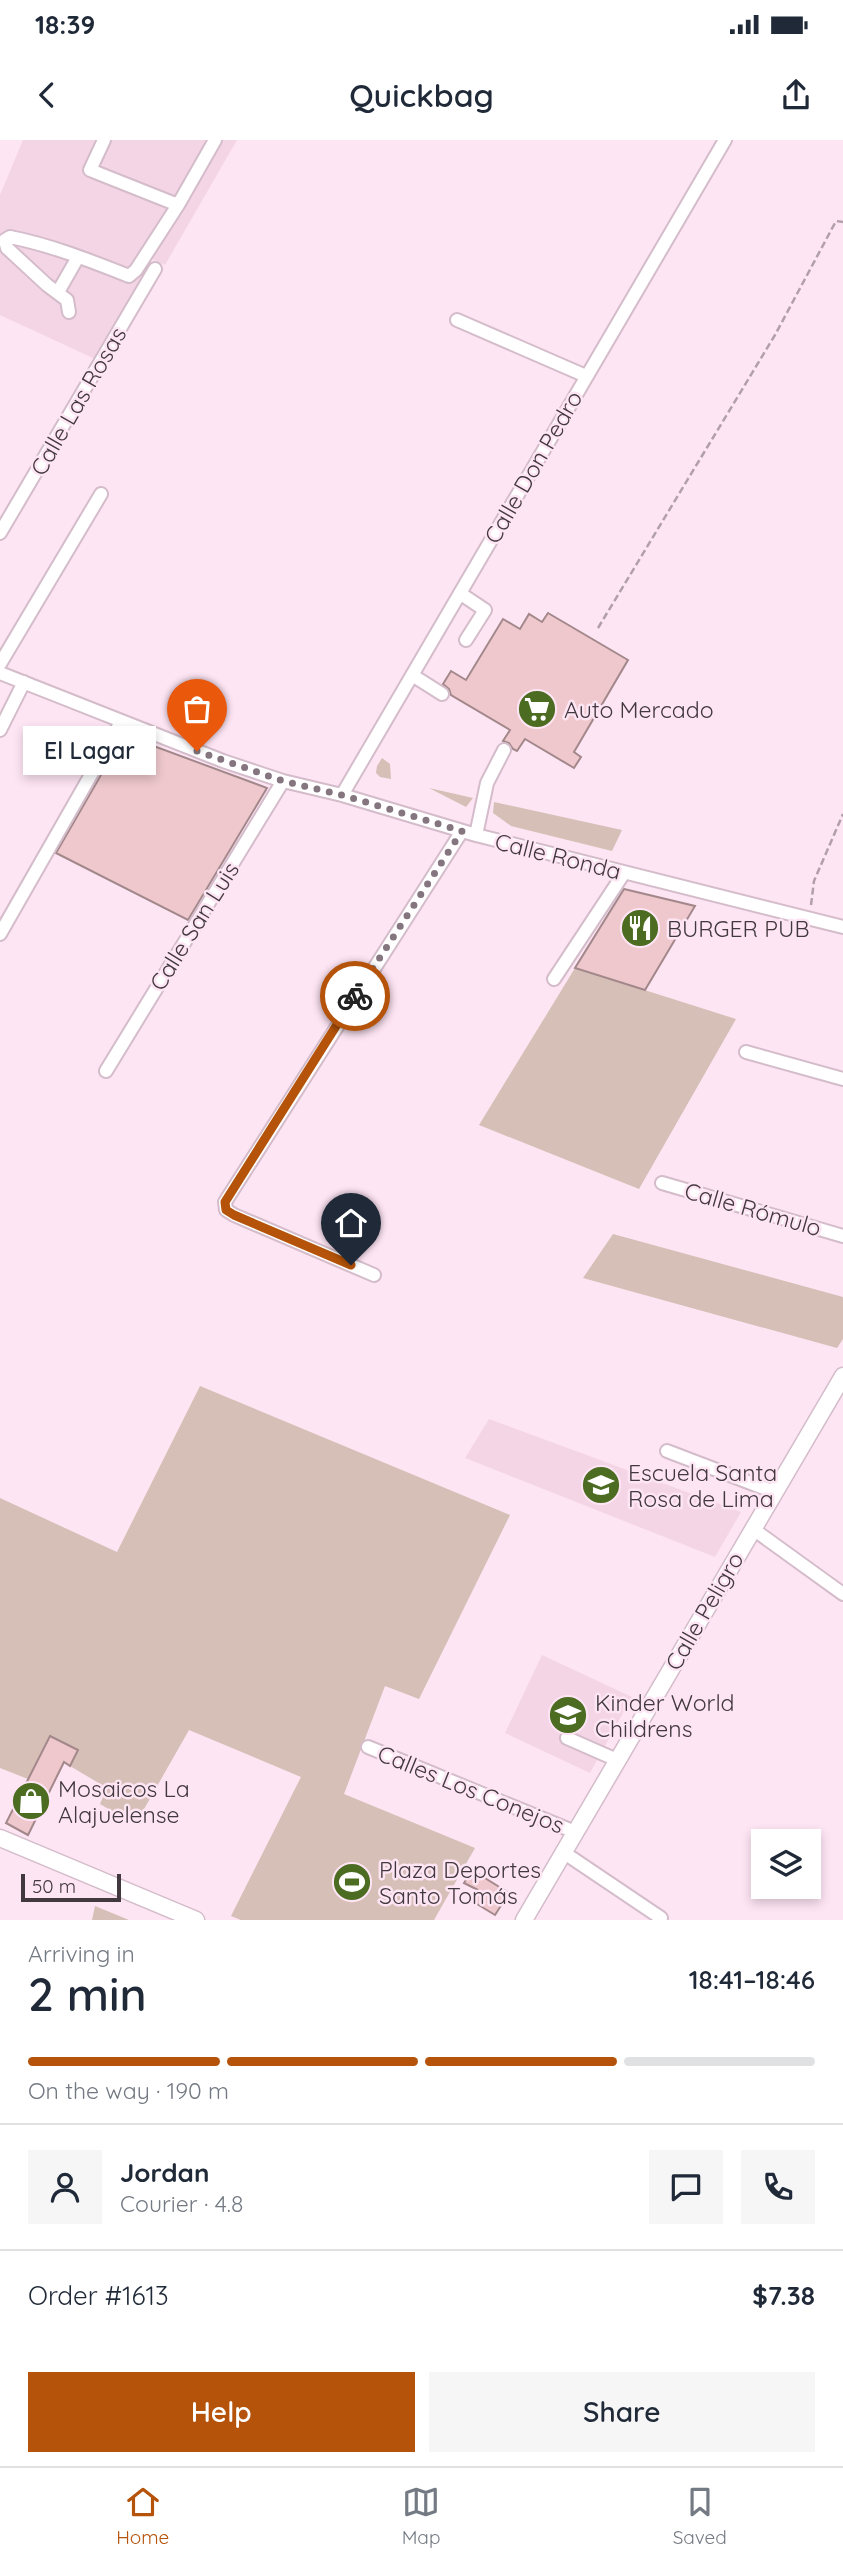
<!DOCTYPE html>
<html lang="en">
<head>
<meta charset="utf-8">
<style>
  :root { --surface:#fff; --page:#f6f6f7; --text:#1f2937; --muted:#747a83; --line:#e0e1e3; --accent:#b45309 }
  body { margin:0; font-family:Quicksand,sans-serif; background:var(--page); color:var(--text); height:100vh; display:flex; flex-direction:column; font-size:26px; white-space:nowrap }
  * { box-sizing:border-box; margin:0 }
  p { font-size:23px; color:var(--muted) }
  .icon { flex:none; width:38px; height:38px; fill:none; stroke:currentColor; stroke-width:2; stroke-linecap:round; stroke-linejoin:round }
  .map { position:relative; height:1780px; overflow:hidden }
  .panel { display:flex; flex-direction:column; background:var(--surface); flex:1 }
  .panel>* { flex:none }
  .controls { position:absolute; left:751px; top:1689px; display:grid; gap:14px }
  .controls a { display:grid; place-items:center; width:70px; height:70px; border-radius:0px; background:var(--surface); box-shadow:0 4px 10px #0003; font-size:35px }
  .scale { position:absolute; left:21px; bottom:18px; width:100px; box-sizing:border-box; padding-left:7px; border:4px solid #42393e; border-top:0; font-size:19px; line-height:24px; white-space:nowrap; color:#42393e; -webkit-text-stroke:5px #fee5f4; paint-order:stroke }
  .pin { position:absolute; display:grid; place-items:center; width:60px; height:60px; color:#fff; margin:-72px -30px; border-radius:50% 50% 50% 0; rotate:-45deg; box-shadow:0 0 7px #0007 }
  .pin .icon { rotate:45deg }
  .courier { position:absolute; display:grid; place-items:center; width:70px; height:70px; margin:-35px; border:5px solid #b45309; border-radius:50%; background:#fff; color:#222; box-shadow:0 2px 9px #0007 }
  .bubble { position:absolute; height:49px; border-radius:0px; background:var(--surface); box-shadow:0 4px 10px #0003; font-size:23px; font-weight:600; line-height:49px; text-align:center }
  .summary em { font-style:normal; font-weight:600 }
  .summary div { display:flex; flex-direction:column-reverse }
  .summary { display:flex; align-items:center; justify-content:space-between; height:119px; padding:0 28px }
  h1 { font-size:46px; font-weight:600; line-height:52px }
  .bar { display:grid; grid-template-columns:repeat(4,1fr); gap:10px 7px; align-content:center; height:84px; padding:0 28px }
  .bar i { height:9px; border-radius:5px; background:var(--line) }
  .bar .selected { background:var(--accent) }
  .bar p { grid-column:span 4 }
  .line { display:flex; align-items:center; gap:18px; padding:0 28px; border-top:2px solid var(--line) }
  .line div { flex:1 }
  .round { display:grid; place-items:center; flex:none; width:74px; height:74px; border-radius:0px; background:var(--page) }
  .primary-button { display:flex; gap:14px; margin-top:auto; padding:14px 28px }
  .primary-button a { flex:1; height:80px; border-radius:0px; background:var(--accent); color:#fff; font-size:28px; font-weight:600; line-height:80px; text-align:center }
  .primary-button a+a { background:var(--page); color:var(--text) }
  .status { display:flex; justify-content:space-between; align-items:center; height:49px; padding:0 35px; background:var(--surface); direction:ltr }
  .status svg { height:19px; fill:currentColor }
  header { display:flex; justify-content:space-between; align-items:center; height:91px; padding:0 28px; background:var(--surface); font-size:32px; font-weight:600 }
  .menu { display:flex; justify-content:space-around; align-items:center; height:98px; border-top:2px solid var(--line); background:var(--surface); font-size:19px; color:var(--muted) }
  .menu a { display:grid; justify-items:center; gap:4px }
  .menu .selected { color:var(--accent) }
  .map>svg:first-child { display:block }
</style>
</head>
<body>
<div class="status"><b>18:39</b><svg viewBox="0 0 49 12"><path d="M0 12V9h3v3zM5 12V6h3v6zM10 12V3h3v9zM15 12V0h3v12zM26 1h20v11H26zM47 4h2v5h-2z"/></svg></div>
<header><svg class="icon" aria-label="back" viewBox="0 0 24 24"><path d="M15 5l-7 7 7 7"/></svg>Quickbag<svg class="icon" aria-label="share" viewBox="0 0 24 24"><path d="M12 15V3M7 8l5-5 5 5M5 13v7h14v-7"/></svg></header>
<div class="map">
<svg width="843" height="1780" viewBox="0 0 843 1780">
  <rect width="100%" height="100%" fill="#fee5f4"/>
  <!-- built -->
  <path fill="#f4d5e6" d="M23,0H237L165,125L152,119L95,219L0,175V55Z
    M489,1279L741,1372L715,1417L465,1318Z
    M542,1515L632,1557L590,1633L505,1593Z"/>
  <!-- green -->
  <path fill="#d6bfb6" d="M382,618L390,624L391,639L380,637L376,633L377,626Z
    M429,648L473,658L466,667Z
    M494,662L622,690L612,711L511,686L493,673Z
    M575,828L736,879L639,1049L479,985Z
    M613,1094L843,1157V1199L837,1208L583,1138Z
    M200,1246L510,1375L419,1559L385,1546L344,1654L475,1708L434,1780H241L231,1776L301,1637L189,1590L135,1685L100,1664L107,1648L70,1626L78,1610L50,1596L28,1639L0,1628V1358L117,1412Z
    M95,1766L129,1780H92Z"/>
  <!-- building -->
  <path fill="#eec8cc" stroke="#a3888b" stroke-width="2" d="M548,473L628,520L574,612L581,617L574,628L525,599L517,611L513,609L509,603L503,601L510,590L451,555L449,549L443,544L451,531L466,540L503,479L520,489L529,474L542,482Z
    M124,595L267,648L188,780L56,713Z
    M624,749L695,766L645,850L575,828Z
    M50,1596L78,1610L70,1626L64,1622L28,1695L6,1683Z
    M472,1730L509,1753L495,1775L472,1761L478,1750L464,1743Z"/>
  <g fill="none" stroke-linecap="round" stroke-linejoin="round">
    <!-- minor casing -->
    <g stroke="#d4bcca" stroke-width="16">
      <path id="minor" d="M104,0L90,30L178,65L215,0
        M58,152L78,117
        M69,172L67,160L47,145L7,108L5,100L10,97C51,105 91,121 129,136L136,130L178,65
        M457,180L586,236
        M0,393L155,129
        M461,454L485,470L466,500
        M0,524L101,354
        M0,533L223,621L283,641L342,655L476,695L843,787
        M412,535L442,554
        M0,590L24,542
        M342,655L725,0
        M476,695L487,643L504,610
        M0,794L121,582
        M554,839L624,733
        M746,912L843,939
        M106,931L283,641
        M662,1043L843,1096
        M374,1135L234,1075L226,1070L225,1062L462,691
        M667,1311L774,1352
        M753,1389L843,1454
        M567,1598L617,1620
        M368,1607L575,1692
        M563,1712L661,1778"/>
    </g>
    <!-- major casing -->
    <g stroke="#d4bcca" stroke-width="19">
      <path id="major" d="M0,1698L196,1780
        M524,1780L843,1236"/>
    </g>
    <!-- path -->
    <path stroke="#b19faa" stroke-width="2.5" stroke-dasharray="7 3.5" stroke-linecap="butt" d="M598,488L775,195L836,81L843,82
      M811,765L814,741L843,674"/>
    <!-- minor -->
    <use href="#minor" stroke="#fff" stroke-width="12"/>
    <!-- major -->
    <use href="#major" stroke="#fff" stroke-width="16"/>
  </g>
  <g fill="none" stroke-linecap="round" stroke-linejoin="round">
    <!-- done -->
    <path stroke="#84757e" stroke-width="7" stroke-dasharray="0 12.6" d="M197,611L283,641L342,655L462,691L355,856"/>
    <!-- route -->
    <path stroke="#b45309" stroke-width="9" d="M351,1125L234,1075L226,1070L225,1062L355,856"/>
  </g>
  <!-- icons -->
  <defs>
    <g id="supermarket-disc" transform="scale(2.0125)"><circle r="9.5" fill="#4c6c22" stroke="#fee5f4"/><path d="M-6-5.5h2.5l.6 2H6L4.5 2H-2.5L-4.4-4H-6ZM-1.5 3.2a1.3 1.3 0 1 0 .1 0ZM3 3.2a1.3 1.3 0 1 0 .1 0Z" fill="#fff"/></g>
    <g id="restaurant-disc" transform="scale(2.0125)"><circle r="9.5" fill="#4c6c22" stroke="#fee5f4"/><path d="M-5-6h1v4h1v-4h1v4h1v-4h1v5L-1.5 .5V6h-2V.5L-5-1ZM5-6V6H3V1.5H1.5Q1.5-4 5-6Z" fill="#fff"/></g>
    <g id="school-disc" transform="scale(2.0125)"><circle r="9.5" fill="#4c6c22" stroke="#fee5f4"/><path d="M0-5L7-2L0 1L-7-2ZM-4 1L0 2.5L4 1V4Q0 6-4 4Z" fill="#fff"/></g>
    <g id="shop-disc" transform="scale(2.0125)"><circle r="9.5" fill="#4c6c22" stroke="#fee5f4"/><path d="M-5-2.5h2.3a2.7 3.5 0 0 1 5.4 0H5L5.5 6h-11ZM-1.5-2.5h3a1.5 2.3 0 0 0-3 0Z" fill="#fff"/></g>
    <g id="stadium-disc" transform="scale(2.0125)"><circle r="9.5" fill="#4c6c22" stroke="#fee5f4"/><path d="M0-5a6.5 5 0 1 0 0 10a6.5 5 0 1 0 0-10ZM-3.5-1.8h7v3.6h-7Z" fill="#fff"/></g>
  </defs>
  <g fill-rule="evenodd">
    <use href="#supermarket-disc" x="537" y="569"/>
    <use href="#restaurant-disc" x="640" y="788"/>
    <use href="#school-disc" x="601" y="1345"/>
    <use href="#school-disc" x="568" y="1575"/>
    <use href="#shop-disc" x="31" y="1661"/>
    <use href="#stadium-disc" x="352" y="1742"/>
  </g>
  <g text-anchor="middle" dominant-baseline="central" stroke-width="5" stroke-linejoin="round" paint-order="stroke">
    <!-- street labels -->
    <g font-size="23" fill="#42393e" stroke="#fee5f4">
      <text transform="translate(78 261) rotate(-60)">Calle Las Rosas</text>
      <text transform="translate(533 327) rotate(-60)">Calle Don Pedro</text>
      <text transform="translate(558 716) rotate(14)">Calle Ronda</text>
      <text transform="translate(194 786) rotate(-58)">Calle San Luis</text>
      <text transform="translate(753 1069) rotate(16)">Calle Rómulo</text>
      <text transform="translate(704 1471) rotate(-60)">Calle Peligro</text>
      <text transform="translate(471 1649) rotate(22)">Calles Los Conejos</text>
    </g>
    <!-- poi labels -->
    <g font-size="23" fill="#42393e" stroke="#fee5f4" text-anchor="start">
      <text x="564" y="569">Auto Mercado</text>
      <text x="667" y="788">BURGER PUB</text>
      <text x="628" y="1332">Escuela Santa<tspan x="628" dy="26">Rosa de Lima</tspan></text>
      <text x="595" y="1562">Kinder World<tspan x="595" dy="26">Childrens</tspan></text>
      <text x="58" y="1648">Mosaicos La<tspan x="58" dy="26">Alajuelense</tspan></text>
      <text x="379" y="1729">Plaza Deportes<tspan x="379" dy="26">Santo Tomás</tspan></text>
    </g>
  </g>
</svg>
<div class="controls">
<a><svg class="icon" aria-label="layers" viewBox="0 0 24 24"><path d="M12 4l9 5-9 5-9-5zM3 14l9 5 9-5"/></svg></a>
</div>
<div class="scale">50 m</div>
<div class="pin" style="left:197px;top:611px;background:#ea580c"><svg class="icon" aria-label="bag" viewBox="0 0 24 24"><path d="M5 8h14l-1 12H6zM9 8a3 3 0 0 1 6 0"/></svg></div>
<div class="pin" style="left:351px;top:1125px;background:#1f2937"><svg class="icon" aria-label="home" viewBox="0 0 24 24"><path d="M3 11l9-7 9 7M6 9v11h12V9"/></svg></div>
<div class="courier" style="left:355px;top:856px"><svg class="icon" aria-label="bike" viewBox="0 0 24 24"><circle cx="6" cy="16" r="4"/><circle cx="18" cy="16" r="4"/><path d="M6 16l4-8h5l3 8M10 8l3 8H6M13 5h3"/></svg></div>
<div class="bubble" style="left:23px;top:586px;width:133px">El Lagar</div>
</div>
<section class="panel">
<div class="summary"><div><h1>2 min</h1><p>Arriving in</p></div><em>18:41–18:46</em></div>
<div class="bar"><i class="selected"></i><i class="selected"></i><i class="selected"></i><i></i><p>On the way · 190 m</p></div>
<div class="line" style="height:126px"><a class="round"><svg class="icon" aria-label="person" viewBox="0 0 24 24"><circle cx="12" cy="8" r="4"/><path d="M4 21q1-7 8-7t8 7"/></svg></a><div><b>Jordan</b><p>Courier · 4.8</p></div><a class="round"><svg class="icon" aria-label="chat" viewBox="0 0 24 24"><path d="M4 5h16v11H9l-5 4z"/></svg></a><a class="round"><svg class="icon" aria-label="phone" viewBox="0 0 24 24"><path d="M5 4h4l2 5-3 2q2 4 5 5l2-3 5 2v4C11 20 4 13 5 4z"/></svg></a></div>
<div class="line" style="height:91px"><div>Order #1613</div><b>$7.38</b></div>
<div class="primary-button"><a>Help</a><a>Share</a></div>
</section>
<nav class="menu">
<a class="selected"><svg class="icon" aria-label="home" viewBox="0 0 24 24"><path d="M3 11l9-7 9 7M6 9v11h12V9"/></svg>Home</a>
<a><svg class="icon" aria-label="map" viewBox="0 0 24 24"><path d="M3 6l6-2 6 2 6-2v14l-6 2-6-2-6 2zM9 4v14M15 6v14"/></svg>Map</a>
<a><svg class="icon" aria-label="saved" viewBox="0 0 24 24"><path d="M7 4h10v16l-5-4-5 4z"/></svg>Saved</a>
</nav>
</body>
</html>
